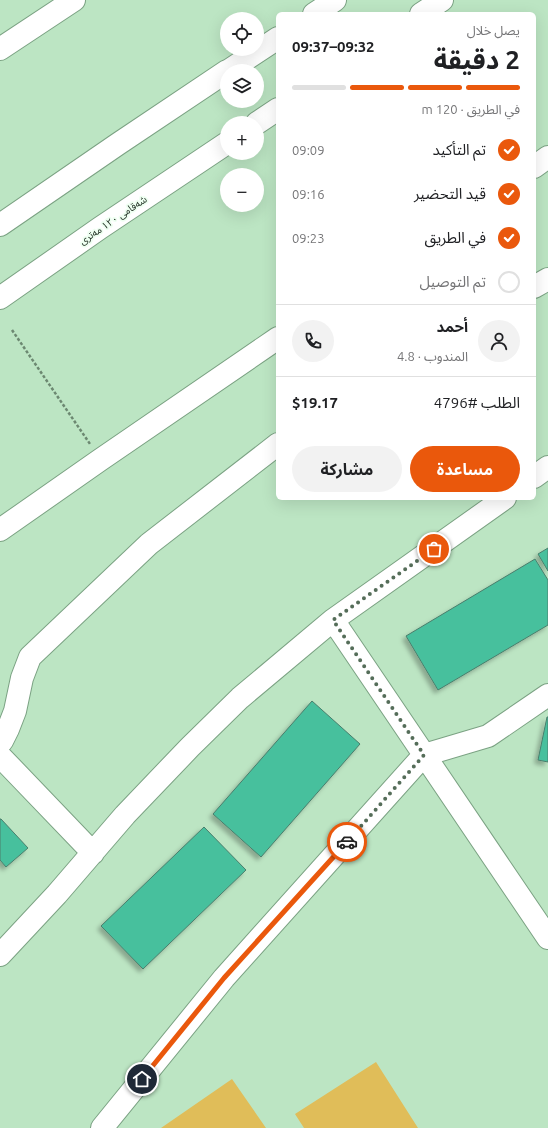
<!DOCTYPE html>
<html lang="ar">
<head>
<meta charset="utf-8">
<style>
  :root { --surface:#fff; --page:#f2f2f2; --text:#202124; --muted:#757577; --line:#e0e0e0; --accent:#ea580c }
  body { margin:0; font-family:Ubuntu,"Noto Sans Arabic",sans-serif; background:var(--page); color:var(--text); direction:rtl; height:100vh; display:flex; flex-direction:column; font-size:15px; white-space:nowrap }
  * { box-sizing:border-box; margin:0 }
  p { font-size:13px; color:var(--muted) }
  .icon { flex:none; width:22px; height:22px; fill:none; stroke:currentColor; stroke-width:2; stroke-linecap:round; stroke-linejoin:round }
  .map { position:relative; flex:1; overflow:hidden; direction:ltr }
  .side { position:absolute; left:276px; top:12px; width:260px; height:488px; display:flex; flex-direction:column; background:var(--surface); border-radius:6px; box-shadow:0 4px 16px #0002; direction:rtl }
  .side>* { flex:none }
  .buttons { position:absolute; left:220px; top:12px; display:grid; gap:8px }
  .buttons a { display:grid; place-items:center; width:44px; height:44px; border-radius:50%; background:var(--surface); box-shadow:0 4px 16px #0002; font-size:20px }
  .pin { position:absolute; display:grid; place-items:center; width:34px; height:34px; color:#fff; margin:-17px; border:2px solid #fff; border-radius:50%; box-shadow:0 1px 4px #0007 }
  .courier { position:absolute; display:grid; place-items:center; width:40px; height:40px; margin:-20px; border:3px solid #ea580c; border-radius:50%; background:#fff; color:#222; box-shadow:0 1px 5px #0007 }
  .head em { font-style:normal; font-weight:700 }
  .head div { display:flex; flex-direction:column-reverse }
  .head { display:flex; align-items:center; justify-content:space-between; height:68px; padding:0 16px }
  h1 { font-size:26px; font-weight:700; line-height:30px }
  .bar { display:grid; grid-template-columns:repeat(4,1fr); gap:6px 4px; align-content:center; height:48px; padding:0 16px }
  .bar i { height:5px; border-radius:3px; background:var(--line) }
  .bar .on { background:var(--accent) }
  .bar p { grid-column:span 4 }
  .line { display:flex; align-items:center; gap:10px; padding:0 16px; border-top:1px solid var(--line) }
  .line div { flex:1 }
  .round { display:grid; place-items:center; flex:none; width:42px; height:42px; border-radius:21px; background:var(--page) }
  ol { padding:0 16px; list-style:none }
  li { display:flex; align-items:center; gap:12px; height:44px }
  li p { margin-inline-start:auto }
  li .icon { padding:4px; border-radius:50%; background:var(--accent); color:#fff; stroke-width:4 }
  li:last-child { color:var(--muted) }
  li i { width:22px; height:22px; border:2px solid var(--line); border-radius:50% }
  .primary-button { display:flex; gap:8px; margin-top:auto; padding:8px 16px }
  .primary-button a { flex:1; height:46px; border-radius:24px; background:var(--accent); color:#fff; font-size:16px; font-weight:700; line-height:46px; text-align:center }
  .primary-button a+a { background:var(--page); color:var(--text) }
  .map>svg:first-child { display:block }
</style>
</head>
<body>
<div class="map">
<svg width="548" height="1128" viewBox="0 0 548 1128">
  <defs>
    <filter id="shadow"><feDropShadow dx="-3.5" dy="3.5" stdDeviation="2" flood-color="#0004"/></filter>
  </defs>
  <rect width="100%" height="100%" fill="#bce5c3"/>
  <!-- green -->
  <path fill="#e0bd59" d="M376,1062L418,1128H304L295,1114Z
    M232,1079L266,1128H161Z"/>
  <!-- building -->
  <path fill="#46c09d" stroke="#4a7e6c" filter="url(#shadow)" d="M548,548V571L538,554Z
    M535,559L548,580V625L438,690L406,636Z
    M312,701L360,744L261,857L213,814Z
    M547,717H548V762L538,760Z
    M0,819H1L28,848L6,867L0,860Z
    M204,827L246,870L143,969L101,926Z"/>
  <g fill="none" stroke-linecap="round" stroke-linejoin="round">
    <!-- minor casing -->
    <g stroke="#7ba283" stroke-width="24">
      <path id="minor" d="M0,49L74,0
        M534,167L548,157
        M534,287L548,279
        M534,477L548,467
        M0,530L100,460L278,338
        M333,620L548,938
        M0,742L2,741L8,729L15,711L22,678L30,657L149,544L278,444
        M0,756L93,853
        M0,955L57,894L125,815L190,747L240,698L333,620L505,498
        M102,1128L224,978L424,755L488,736L548,695"/>
    </g>
    <!-- highway casing -->
    <g stroke="#7ba283" stroke-width="24">
      <path id="highway" d="M314,14L335,0
        M421,14L442,0
        M228,71L278,38
        M257,123L278,109
        M0,225L118,144L227,71
        M0,298L100,228L227,143"/>
    </g>
    <!-- path -->
    <path stroke="#6c8871" stroke-width="2.5" stroke-dasharray="3 2" stroke-linecap="butt" d="M12,330L90,444"/>
    <!-- minor -->
    <use href="#minor" stroke="#fff" stroke-width="22"/>
    <!-- highway -->
    <use href="#highway" stroke="#fff" stroke-width="22"/>
  </g>
  <g fill="none" stroke-linecap="round" stroke-linejoin="round">
    <!-- done -->
    <path stroke="#556d59" stroke-width="4" stroke-dasharray="0 7.2" d="M347,842L424,755L333,620L434,549"/>
    <!-- route -->
    <path stroke="#ea580c" stroke-width="5" d="M142,1079L224,978L347,842"/>
  </g>
  <g text-anchor="middle" dominant-baseline="central" stroke-width="3.5" stroke-linejoin="round" paint-order="stroke">
    <!-- street labels -->
    <g font-size="10" fill="#1d2d20" stroke="#eefff1">
      <text transform="translate(113 220) rotate(-34)">شەقامی ١٢٠ مەتری</text>
    </g>
  </g>
</svg>
<div class="buttons">
<a><svg class="icon" aria-label="locate" viewBox="0 0 24 24"><circle cx="12" cy="12" r="6"/><path d="M12 2v4M12 18v4M2 12h4M18 12h4"/></svg></a>
<a><svg class="icon" aria-label="layers" viewBox="0 0 24 24"><path d="M12 4l9 5-9 5-9-5zM3 14l9 5 9-5"/></svg></a>
<a>+</a>
<a>−</a>
</div>
<div class="pin" style="left:434px;top:549px;background:#ea580c"><svg class="icon" aria-label="bag" viewBox="0 0 24 24"><path d="M5 8h14l-1 12H6zM9 8a3 3 0 0 1 6 0"/></svg></div>
<div class="pin" style="left:142px;top:1079px;background:#1f2937"><svg class="icon" aria-label="home" viewBox="0 0 24 24"><path d="M3 11l9-7 9 7M6 9v11h12V9"/></svg></div>
<div class="courier" style="left:347px;top:842px"><svg class="icon" aria-label="car" viewBox="0 0 24 24"><path d="M5 17H2v-5l4-1 3-4h7l3 4 3 1v5h-3M9 17h6M6 11h13"/><circle cx="7" cy="17" r="2"/><circle cx="17" cy="17" r="2"/></svg></div>
<section class="side">
<div class="head"><div><h1>2 دقيقة</h1><p>يصل خلال</p></div><em>09:32–09:37</em></div>
<div class="bar"><i class="on"></i><i class="on"></i><i class="on"></i><i></i><p>في الطريق · 120 m</p></div>
<ol>
<li><svg class="icon" aria-label="check" viewBox="0 0 24 24"><path d="M5 12l5 5 9-10"/></svg>تم التأكيد<p>09:09</p></li>
<li><svg class="icon" aria-label="check" viewBox="0 0 24 24"><path d="M5 12l5 5 9-10"/></svg>قيد التحضير<p>09:16</p></li>
<li><svg class="icon" aria-label="check" viewBox="0 0 24 24"><path d="M5 12l5 5 9-10"/></svg>في الطريق<p>09:23</p></li>
<li><i></i>تم التوصيل</li>
</ol>
<div class="line" style="height:72px"><a class="round"><svg class="icon" aria-label="person" viewBox="0 0 24 24"><circle cx="12" cy="8" r="4"/><path d="M4 21q1-7 8-7t8 7"/></svg></a><div><b>أحمد</b><p>المندوب · 4.8</p></div><a class="round"><svg class="icon" aria-label="phone" viewBox="0 0 24 24"><path d="M5 4h4l2 5-3 2q2 4 5 5l2-3 5 2v4C11 20 4 13 5 4z"/></svg></a></div>
<div class="line" style="height:52px"><div>الطلب #4796</div><b>$19.17</b></div>
<div class="primary-button"><a>مساعدة</a><a>مشاركة</a></div>
</section>
</div>
</body>
</html>
